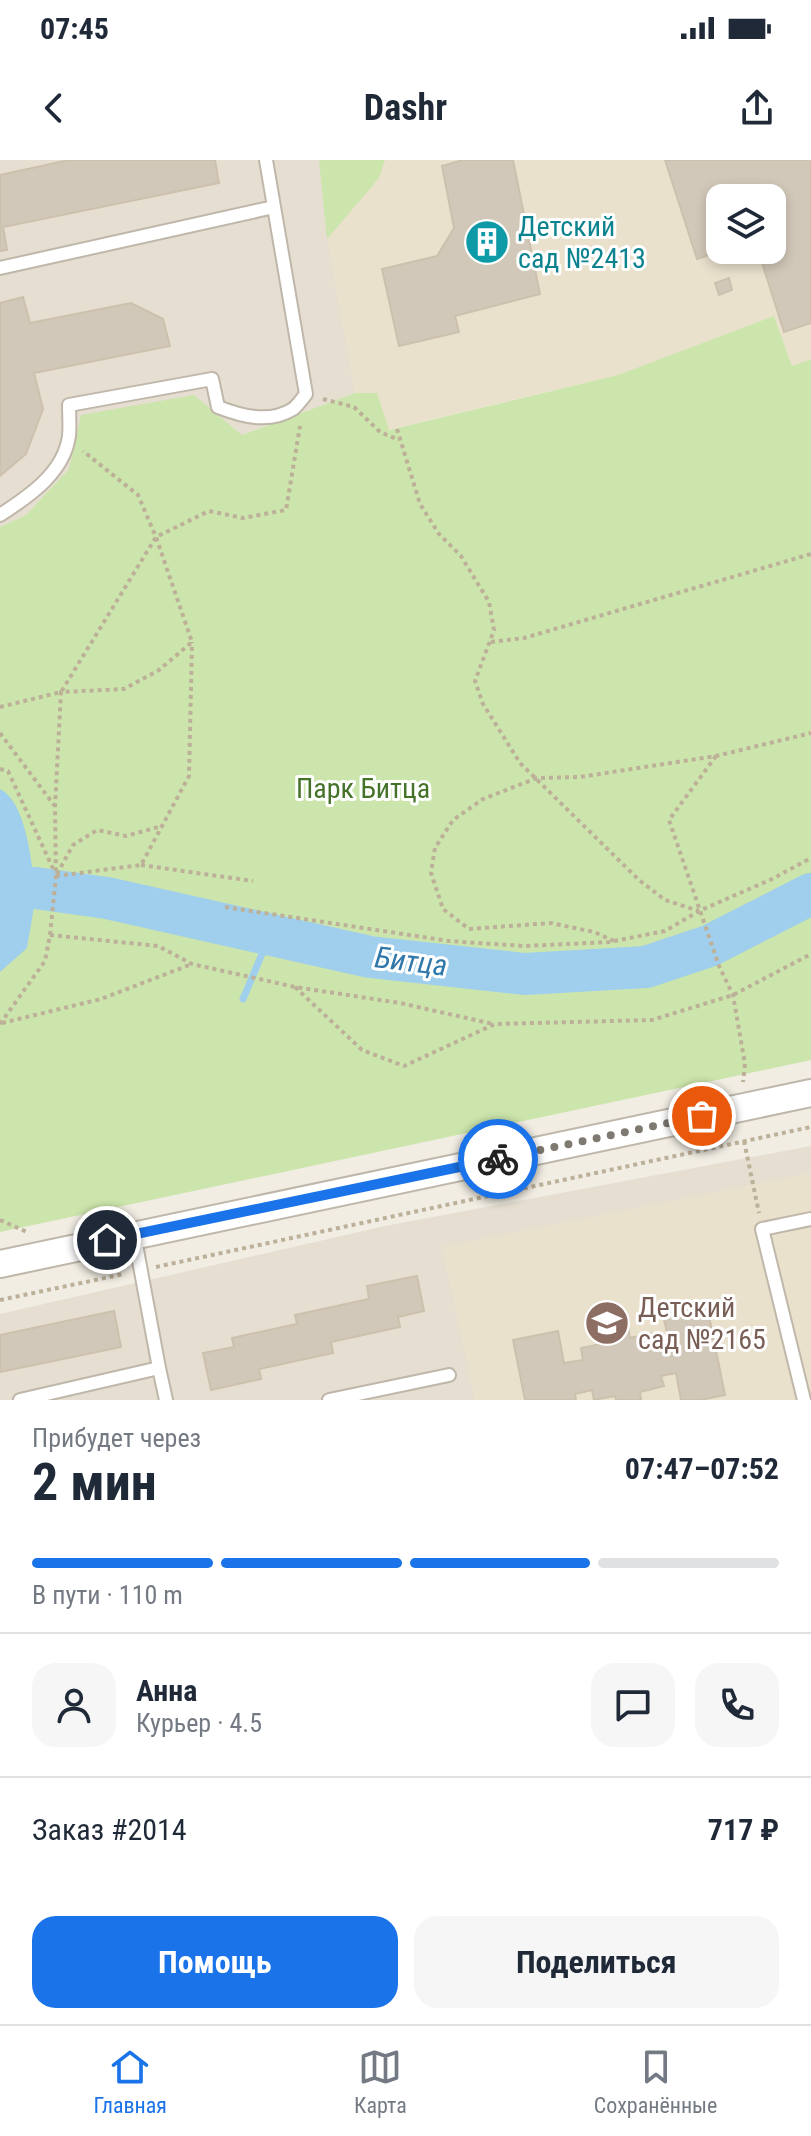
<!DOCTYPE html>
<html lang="ru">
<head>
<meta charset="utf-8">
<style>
  :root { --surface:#fff; --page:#f6f6f7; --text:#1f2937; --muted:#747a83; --line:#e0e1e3; --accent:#1a73e8 }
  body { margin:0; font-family:"Roboto Condensed",sans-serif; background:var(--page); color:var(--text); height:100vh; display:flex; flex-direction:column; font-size:30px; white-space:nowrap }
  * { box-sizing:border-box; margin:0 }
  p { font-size:26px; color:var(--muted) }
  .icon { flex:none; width:44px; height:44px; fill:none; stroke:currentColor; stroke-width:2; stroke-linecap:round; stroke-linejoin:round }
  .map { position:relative; height:1240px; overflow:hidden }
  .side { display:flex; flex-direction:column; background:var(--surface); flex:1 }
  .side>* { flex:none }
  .tools { position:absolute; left:706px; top:24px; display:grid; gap:16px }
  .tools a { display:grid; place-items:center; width:80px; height:80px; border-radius:16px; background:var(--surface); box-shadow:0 4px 12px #0003; font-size:40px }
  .pin { position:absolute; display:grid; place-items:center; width:68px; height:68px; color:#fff; margin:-34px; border:4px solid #fff; border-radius:50%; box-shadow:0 2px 8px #0007 }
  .courier { position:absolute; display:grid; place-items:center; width:80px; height:80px; margin:-40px; border:6px solid #1a73e8; border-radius:50%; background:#fff; color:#222; box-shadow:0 2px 10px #0007 }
  .overview em { font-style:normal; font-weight:700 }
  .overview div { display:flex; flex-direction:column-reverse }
  .overview { display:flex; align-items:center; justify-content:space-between; height:136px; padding:0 32px }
  h1 { font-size:52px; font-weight:700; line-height:60px }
  .bar { display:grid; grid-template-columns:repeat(4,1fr); gap:12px 8px; align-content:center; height:96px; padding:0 32px }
  .bar i { height:10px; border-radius:6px; background:var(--line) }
  .bar .selected { background:var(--accent) }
  .bar p { grid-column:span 4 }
  .line { display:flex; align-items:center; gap:20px; padding:0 32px; border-top:2px solid var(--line) }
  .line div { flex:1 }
  .round { display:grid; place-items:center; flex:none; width:84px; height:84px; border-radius:24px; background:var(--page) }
  .primary-button { display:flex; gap:16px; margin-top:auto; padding:16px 32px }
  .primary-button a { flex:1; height:92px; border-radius:24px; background:var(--accent); color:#fff; font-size:32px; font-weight:700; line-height:92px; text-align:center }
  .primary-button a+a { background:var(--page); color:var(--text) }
  .status { display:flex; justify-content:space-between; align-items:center; height:56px; padding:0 40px; background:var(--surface); direction:ltr }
  .status svg { height:22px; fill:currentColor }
  header { display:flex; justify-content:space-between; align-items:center; height:104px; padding:0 32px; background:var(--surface); font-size:36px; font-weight:700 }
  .dock { display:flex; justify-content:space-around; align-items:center; height:112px; border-top:2px solid var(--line); background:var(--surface); font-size:22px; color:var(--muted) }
  .dock a { display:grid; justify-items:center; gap:4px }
  .dock .selected { color:var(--accent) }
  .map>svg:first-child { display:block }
</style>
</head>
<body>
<div class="status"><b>07:45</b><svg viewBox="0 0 49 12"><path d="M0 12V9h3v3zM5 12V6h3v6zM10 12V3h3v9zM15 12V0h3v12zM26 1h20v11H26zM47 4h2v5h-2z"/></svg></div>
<header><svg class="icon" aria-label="back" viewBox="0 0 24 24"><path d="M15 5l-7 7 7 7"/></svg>Dashr<svg class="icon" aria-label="share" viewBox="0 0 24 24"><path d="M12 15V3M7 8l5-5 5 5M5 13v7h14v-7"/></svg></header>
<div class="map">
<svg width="811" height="1240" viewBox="0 0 811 1240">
  <rect width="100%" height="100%" fill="#f1ede3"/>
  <!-- residential -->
  <path fill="#e5ded1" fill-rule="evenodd" d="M0,0H811V199L774,156L618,215L355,233L241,275L194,235L69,309L26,355L0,367ZM720,38H772V90H720Z
    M811,986V1240H0V1154L385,1066Z"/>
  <!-- education -->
  <path fill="#eae1cd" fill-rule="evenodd" d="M385,0H811V199L792,206L774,156L618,215L388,270L377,233H355L327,79L379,18ZM720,38H772V90H720Z
    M811,1013V1240H475L442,1087Z"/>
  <!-- green -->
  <path fill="#cce5ac" d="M319,0H385L379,18L327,79Z
    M774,156L792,206L811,199V900L0,1072V367L26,355L69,309L81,255L194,235L242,275L355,233H377L389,270L618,215Z"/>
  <!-- water -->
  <path fill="#a0ceed" d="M0,629C25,641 32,700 34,726C36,746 30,768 27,788L0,812Z"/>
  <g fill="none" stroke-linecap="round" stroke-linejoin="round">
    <!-- stream -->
    <path stroke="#a0ceed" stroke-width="7" d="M243,839L270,775"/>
    <!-- river -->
    <path stroke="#a0ceed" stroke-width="42" d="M0,729L35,728L107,738L370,797L525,814L646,807L709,786L811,734"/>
  </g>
  <!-- building -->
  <path fill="#d2c8b9" stroke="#cdc0ac" stroke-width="2" d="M69,0H215L219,23L3,67L7,90L0,91V15Z
    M463,0H513L540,134L455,156L459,172L399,186L382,109L437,96L454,68L442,6Z
    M665,0H811V163L784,172L758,90H772V38H720V90H724L697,99Z
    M729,118L732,130L719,135L715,123Z
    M23,137L30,163L131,143L163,159L170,186L34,213L43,249L26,294L0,316V143Z
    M23,137L30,163L131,143L163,159L170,186L34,213L43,249L26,294L0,316V143Z
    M417,1116L424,1151L398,1157L400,1167L331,1182L333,1193L259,1209L261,1219L211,1230L203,1193L234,1187L232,1178L297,1164L295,1155L369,1139L367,1126Z
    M706,1141L725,1235L701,1240H681L676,1213L661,1216L664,1226L640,1232L641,1239L636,1240H616L615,1236L594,1240L592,1230L575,1234L576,1240H525L513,1180L558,1171L564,1203L583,1200L581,1188L601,1184L599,1173L628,1167L630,1178L653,1173L655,1185L669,1182L662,1150Z
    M114,1151L121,1187L0,1212V1175Z"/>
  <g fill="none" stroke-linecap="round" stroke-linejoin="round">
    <!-- service casing -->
    <g stroke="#bfb7a9" stroke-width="16">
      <path id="service" d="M0,108L274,47
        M0,355C28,337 64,313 69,276C70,266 69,255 69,245L212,219L218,247C241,256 269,264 293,249C297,246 302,239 306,234L266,0
        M159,1208L166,1240
        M20,1240L159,1208L134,1074
        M329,1240L449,1215
        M804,1240L762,1069L811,1059"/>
    </g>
    <!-- minor casing -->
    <g stroke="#bfb7a9" stroke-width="30">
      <path id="minor" d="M0,1104L811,933"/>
    </g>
    <!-- path -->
    <path stroke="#bdb098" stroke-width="4" stroke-dasharray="4 4" stroke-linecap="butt" d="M323,239L354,247L380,272L399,280
      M397,269L420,344L439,374L461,396L489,442L494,470L475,521L483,544L520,603L639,720L665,740L699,751
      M491,482L524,478L811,394
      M0,547L61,532L156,377L209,351L243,358L286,350L300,266
      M0,573L54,645
      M716,596L669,660L719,806L733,835L745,904L743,922
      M0,609L8,611L55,713
      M141,705L253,721
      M57,714L73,685L97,670L126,676L162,666
      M56,716L141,705L189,616L192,482
      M225,747L449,781L524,786L609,782L665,771L699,751L772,719L811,698
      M50,775L158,786L192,804L295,827L400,843L493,864
      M614,781L594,772L551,763L469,769L443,749L431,713L435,688L453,660L483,639L537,618L580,617L716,596L811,573
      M295,827L362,890L404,906L495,864L652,860L733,835L811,794
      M2,863L101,839L192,804
      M0,864L45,801L50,775L56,716L55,647L61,532L124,529L159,510L192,482L156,377L138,335L83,291
      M744,981L759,1053
      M0,1060L27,1072
      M156,1107L811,967
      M0,1140L124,1114"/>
    <!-- service -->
    <use href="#service" stroke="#fff" stroke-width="12"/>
    <!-- minor -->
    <use href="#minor" stroke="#fff" stroke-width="26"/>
  </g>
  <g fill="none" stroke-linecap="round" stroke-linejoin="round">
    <!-- done -->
    <path stroke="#7f7a71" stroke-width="8" stroke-dasharray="0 14.4" d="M498,999L702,956"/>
    <!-- route -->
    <path stroke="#1a73e8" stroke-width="10" d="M107,1080L498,999"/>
  </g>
  <!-- icons -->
  <defs>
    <g id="building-disc" transform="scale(2.3)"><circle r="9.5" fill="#0f9aa8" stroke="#fff"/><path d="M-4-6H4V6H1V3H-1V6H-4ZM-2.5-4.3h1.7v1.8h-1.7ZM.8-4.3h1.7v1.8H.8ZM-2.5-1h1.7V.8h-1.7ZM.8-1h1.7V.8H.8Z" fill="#fff"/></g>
    <g id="school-disc" transform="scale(2.3)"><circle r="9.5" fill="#8d6e63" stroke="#fff"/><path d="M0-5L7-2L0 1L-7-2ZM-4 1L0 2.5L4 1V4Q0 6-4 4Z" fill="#fff"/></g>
  </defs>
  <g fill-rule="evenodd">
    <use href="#building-disc" x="487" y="82"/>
    <use href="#school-disc" x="607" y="1163"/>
  </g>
  <g text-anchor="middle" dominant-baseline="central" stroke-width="6" stroke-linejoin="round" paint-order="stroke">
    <!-- culture labels -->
    <g font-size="28" fill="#0d838f" stroke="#fff" text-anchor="start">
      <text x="518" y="66">Детский<tspan x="518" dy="32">сад №2413</tspan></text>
    </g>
    <!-- park labels -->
    <g font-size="28" fill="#457229" stroke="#fff">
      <text x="363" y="628">Парк Битца</text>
    </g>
    <!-- education labels -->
    <g font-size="28" fill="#785e54" stroke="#fff" text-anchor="start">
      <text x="638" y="1147">Детский<tspan x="638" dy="32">сад №2165</tspan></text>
    </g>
    <!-- water labels -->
    <g font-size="30" font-style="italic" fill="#3178aa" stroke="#fff">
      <text transform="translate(411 801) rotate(7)">Битца</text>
    </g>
  </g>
</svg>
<div class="tools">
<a><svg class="icon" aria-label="layers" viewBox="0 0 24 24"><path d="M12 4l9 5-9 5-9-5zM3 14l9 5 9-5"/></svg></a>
</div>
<div class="pin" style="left:702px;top:956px;background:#ea580c"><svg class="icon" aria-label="bag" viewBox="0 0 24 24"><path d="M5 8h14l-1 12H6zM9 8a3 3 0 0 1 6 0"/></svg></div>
<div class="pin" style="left:107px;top:1080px;background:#1f2937"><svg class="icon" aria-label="home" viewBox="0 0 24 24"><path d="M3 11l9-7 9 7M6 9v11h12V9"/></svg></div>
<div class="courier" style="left:498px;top:999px"><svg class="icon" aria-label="bike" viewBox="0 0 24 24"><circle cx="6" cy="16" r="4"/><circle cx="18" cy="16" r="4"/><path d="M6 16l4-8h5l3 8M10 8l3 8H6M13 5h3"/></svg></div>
</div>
<section class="side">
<div class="overview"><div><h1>2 мин</h1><p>Прибудет через</p></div><em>07:47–07:52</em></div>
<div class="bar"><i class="selected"></i><i class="selected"></i><i class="selected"></i><i></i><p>В пути · 110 m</p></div>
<div class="line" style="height:144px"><a class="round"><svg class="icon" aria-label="person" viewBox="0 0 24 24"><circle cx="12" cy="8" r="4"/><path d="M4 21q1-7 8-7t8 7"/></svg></a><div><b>Анна</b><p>Курьер · 4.5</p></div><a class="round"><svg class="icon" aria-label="chat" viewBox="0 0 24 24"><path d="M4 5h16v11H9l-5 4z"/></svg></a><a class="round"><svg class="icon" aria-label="phone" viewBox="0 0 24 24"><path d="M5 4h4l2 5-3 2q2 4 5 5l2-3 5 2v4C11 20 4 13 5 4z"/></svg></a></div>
<div class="line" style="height:104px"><div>Заказ #2014</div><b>717 ₽</b></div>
<div class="primary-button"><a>Помощь</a><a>Поделиться</a></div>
</section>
<nav class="dock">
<a class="selected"><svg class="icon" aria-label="home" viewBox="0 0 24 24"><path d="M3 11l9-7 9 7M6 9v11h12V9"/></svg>Главная</a>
<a><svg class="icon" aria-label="map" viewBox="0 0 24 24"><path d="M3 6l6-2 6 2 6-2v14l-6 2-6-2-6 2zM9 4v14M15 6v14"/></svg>Карта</a>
<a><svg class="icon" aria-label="saved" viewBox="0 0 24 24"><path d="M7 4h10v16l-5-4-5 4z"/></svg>Сохранённые</a>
</nav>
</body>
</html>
